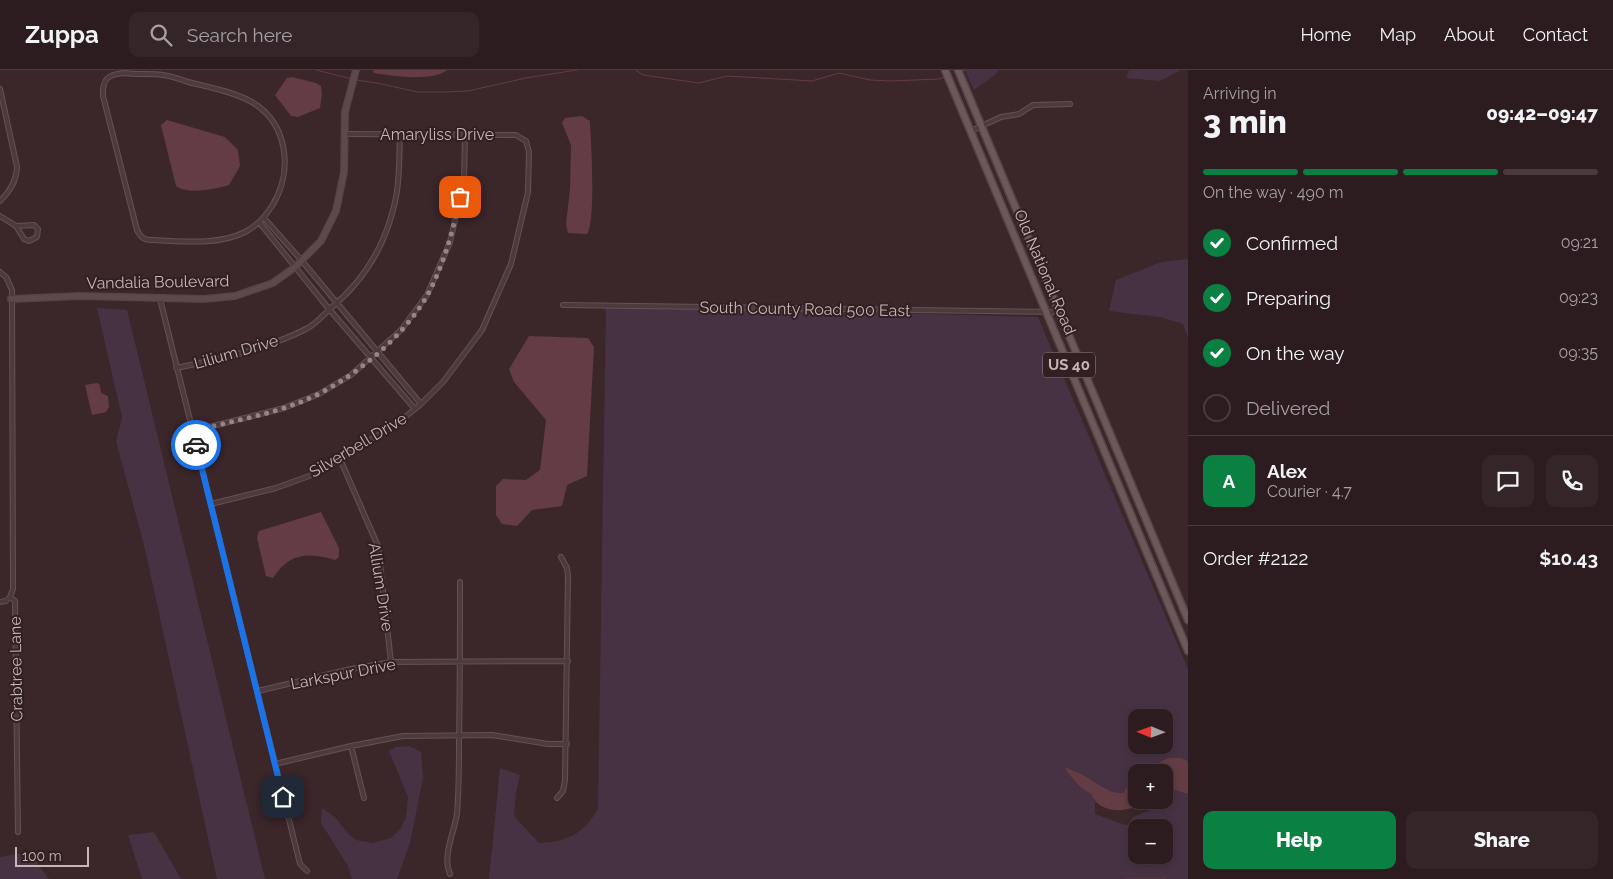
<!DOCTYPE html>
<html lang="en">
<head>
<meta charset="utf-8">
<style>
  :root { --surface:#2c1c20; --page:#342529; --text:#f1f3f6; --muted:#a6a1a5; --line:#483a3e; --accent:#0b8043 }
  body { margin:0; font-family:Raleway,sans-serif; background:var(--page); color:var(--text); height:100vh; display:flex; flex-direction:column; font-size:19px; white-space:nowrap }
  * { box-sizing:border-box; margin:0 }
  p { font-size:16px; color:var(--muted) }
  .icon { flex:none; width:28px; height:28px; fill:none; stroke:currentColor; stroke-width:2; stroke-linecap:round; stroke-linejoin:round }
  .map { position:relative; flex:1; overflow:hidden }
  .panel { display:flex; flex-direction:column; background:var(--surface); width:425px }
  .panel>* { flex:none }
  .needle { width:32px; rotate:271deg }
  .fabs { position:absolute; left:1128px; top:639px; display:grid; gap:10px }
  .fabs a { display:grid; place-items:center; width:45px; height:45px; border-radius:10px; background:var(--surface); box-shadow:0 2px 8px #0003,0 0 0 1px var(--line); font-size:25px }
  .scale { position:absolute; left:15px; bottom:12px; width:74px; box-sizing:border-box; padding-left:5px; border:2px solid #c7b6b8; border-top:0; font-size:14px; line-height:18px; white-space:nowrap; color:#c7b6b8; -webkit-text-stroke:4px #311f22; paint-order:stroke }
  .pin { position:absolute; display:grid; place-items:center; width:42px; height:42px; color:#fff; margin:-21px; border-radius:10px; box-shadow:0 2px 8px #0006 }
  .courier { position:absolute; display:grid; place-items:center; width:50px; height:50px; margin:-25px; border:4px solid #1a73e8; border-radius:50%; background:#fff; color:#222; box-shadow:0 1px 6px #0007 }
  .head em { font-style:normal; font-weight:800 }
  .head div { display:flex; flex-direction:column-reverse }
  .head { display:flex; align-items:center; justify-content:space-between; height:85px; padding:0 15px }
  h1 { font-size:32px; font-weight:800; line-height:38px }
  .bar { display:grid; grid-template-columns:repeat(4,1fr); gap:8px 5px; align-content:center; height:60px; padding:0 15px }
  .bar i { height:6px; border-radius:4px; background:var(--line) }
  .bar .current { background:var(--accent) }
  .bar p { grid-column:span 4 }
  .line { display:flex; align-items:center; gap:12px; padding:0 15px; border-top:1px solid var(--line) }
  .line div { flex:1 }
  .round { display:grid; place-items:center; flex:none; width:52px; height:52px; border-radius:10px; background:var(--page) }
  ol { padding:0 15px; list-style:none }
  li { display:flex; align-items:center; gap:15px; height:55px }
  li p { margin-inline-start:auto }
  li .icon { padding:5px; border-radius:50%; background:var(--accent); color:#fff; stroke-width:4 }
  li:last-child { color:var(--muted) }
  li i { width:28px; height:28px; border:2px solid var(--line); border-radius:50% }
  .button { display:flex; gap:10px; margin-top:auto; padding:10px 15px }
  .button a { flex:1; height:58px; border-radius:10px; background:var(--accent); color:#fff; font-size:20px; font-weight:800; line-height:58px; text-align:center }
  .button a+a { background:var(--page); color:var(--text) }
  header { display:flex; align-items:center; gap:30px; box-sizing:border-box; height:70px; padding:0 25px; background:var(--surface); border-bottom:1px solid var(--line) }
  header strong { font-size:24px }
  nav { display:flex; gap:28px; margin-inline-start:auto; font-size:18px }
  .search { width:350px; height:45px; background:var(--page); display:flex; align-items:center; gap:12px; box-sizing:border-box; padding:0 18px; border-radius:10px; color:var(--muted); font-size:19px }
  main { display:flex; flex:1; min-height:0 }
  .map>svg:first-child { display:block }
</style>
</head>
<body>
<header>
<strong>Zuppa</strong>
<div class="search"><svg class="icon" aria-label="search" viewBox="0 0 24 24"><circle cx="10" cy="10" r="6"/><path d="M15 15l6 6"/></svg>Search here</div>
<nav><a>Home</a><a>Map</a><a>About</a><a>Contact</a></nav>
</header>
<main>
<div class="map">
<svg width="1188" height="809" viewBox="0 0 1188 809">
  <rect width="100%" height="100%" fill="#3b262a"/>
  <!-- green -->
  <path fill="#473243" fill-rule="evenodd" d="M965,0H999L996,4L974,20Z
    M1129,0H1181L1160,11L1126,8Z
    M1188,189V268L1183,254L1160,247L1109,241L1116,210L1161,192Z
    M606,235L1038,247L1188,599V691C1170,684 1156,693 1141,702H1136V706L1133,708L1123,723C1102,724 1085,703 1065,698C1072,710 1079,718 1091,724L1095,732V744L1125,755H1128L1133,747L1155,738L1169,726L1170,719L1188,724V809H489L500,698L520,705L516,722L514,746L539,773C567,772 583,764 598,739ZM1136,648H1164V675H1136ZM1136,758H1164V785H1136Z
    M97,238L127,240L265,809H217L145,479L116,371L122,347Z
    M409,676L421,682L423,708L410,773L397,809H352L348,796L321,753L322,738L335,747L349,765L356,770L373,773L391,768L400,759L406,748L408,727L389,681L396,677Z
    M154,762L181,809H142L128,765Z
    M29,782L49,809H0V787Z"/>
  <!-- water -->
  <path fill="#633d43" d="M373,0H447C432,12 393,6 374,3Z
    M292,7L316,13L321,16L322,24L320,38L298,47L291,46L275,25L287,8Z
    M582,46L590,51C591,71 596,152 587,164L568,163L566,155L570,119L571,75L562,53L565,48Z
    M167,50L225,67L238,80L240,96L229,115C215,119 188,125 176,116L161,55Z
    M529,266L588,268L594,277L587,406L567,415L562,436L532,440L517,456L502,454L496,445V416L503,409L526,410L540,400L546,350L514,312L509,299Z
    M97,313L100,315L101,323L108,326L109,337L106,342L92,345L85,315Z
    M321,442L339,478V487L335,490C308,482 289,483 273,508L266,506L257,468L259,461Z
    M1168,688H1181L1188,691V724L1170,719L1164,721V702H1141Z
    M1064,697C1071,700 1077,702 1083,705C1096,712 1108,724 1123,723L1133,708L1136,706V730H1149C1132,742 1101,747 1091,724C1079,718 1072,709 1064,697Z"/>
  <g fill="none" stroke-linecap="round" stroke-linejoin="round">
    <!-- stream -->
    <path stroke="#633d43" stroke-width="1" d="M316,0L352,9
      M636,0L643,5L699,13L727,6L812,11L839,3L870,10L890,11L939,9L945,7
      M963,1L965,0
      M356,10L377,13L418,22H446L468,21L526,8L577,0
      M1125,809H1166"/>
    <!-- street casing -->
    <g stroke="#645255" stroke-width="6">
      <path id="street" d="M125,3C137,5 150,3 163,5C171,6 180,9 188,12C208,17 231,21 250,31C288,52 294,101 272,136C265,147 257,156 245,162C217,176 181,171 151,170C143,170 141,167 137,160L103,26C102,9 108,4 125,3Z
        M0,19L17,97C16,112 10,121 0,131
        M971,61L1001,47L1019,44L1033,35L1070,34
        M0,146L16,156L24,169L29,171L37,167L38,159L34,155L16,156
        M264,148L302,191L421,334
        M259,152L329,239L415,339
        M0,202L6,207L12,220L13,519L10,527
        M160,229L300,794L307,801
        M563,235L1060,242
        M176,298C221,289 267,279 308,258C317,253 323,245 331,238C362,212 383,180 393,140C400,116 399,89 400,64
        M193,361L284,338L319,324L351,305L401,260L427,225L450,172L464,112L465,64
        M340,389L378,476L391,592
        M211,434L276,418L309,406L330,395L399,352L421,334L443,312L482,260L511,194L528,122L529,82L526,71L516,65L345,64
        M10,527L15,531L18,762
        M0,532L6,531L10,527
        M258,621L351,599L391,592L568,591
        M351,676L364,728
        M275,694L351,676L403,666L492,665L548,674H567
        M557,728L563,721L565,710L568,506L567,498L561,487
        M450,804C442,786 454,763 457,744C459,720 459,696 459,672C460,618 460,565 460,512"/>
    </g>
    <!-- secondary casing -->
    <g stroke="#554346" stroke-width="8">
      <path id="secondary" d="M11,229L80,226L204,229L235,226L273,213L295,197L321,171L336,141L344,102L345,42L356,0"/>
    </g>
    <!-- primary casing -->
    <g stroke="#554346" stroke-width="9">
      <path id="primary" d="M945,0L1188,581
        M958,0L1188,550"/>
    </g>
    <!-- street -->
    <use href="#street" stroke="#4c3a3d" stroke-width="4"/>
    <!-- secondary -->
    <use href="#secondary" stroke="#5e484b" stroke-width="5.5"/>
    <!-- primary -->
    <use href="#primary" stroke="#6c585b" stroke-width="6"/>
  </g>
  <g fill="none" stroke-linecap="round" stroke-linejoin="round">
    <!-- done -->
    <path stroke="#968486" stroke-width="5" stroke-dasharray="0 9" d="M196,375L193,361C228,352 269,345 303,331C348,313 404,268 428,224C444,194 453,161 460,127"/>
    <!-- route -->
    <path stroke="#1a73e8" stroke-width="6" d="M196,375L283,727"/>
  </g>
  <g text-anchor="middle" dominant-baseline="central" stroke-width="4" stroke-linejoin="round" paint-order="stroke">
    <!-- shield labels -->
    <rect fill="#311f22" stroke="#9a898b" stroke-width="1" x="1043" y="282.5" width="52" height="25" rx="4"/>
    <g font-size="15" font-weight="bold" fill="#c7b6b8">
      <text x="1069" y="295">US 40</text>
    </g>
    <!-- street labels -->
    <g font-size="16" fill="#c7b6b8" stroke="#311f22">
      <text x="437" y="64">Amaryliss Drive</text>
      <text transform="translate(1045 202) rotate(67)">Old National Road</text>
      <text transform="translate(158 212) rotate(-1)">Vandalia Boulevard</text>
      <text transform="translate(805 239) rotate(1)">South County Road 500 East</text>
      <text transform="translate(236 282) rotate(-16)">Lilium Drive</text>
      <text transform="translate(358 375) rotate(-31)">Silverbell Drive</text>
      <text transform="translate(381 517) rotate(81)">Allium Drive</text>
      <text transform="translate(16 599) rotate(-91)">Crabtree Lane</text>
      <text transform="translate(343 604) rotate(-11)">Larkspur Drive</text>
    </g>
  </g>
</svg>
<div class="fabs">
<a><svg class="needle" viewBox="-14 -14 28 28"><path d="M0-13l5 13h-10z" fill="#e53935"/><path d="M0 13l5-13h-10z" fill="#a6a1a5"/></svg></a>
<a>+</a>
<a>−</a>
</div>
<div class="scale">100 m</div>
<div class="pin" style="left:460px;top:127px;background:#ea580c"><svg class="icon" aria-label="bag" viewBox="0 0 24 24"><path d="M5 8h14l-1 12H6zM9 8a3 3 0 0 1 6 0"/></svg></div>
<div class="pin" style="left:283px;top:727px;background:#1f2937"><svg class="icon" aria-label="home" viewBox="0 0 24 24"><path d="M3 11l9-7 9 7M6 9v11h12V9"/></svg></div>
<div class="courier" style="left:196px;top:375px"><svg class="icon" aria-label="car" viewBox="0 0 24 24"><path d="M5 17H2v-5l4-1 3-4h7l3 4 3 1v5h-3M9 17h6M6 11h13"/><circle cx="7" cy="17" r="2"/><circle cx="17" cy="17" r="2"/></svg></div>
</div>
<section class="panel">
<div class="head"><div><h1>3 min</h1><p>Arriving in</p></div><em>09:42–09:47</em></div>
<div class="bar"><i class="current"></i><i class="current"></i><i class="current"></i><i></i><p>On the way · 490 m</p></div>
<ol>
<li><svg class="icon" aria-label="check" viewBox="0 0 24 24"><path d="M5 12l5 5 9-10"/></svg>Confirmed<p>09:21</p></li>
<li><svg class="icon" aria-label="check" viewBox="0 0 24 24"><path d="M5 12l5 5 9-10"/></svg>Preparing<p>09:23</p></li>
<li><svg class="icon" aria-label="check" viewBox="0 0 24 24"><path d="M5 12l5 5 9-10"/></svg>On the way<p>09:35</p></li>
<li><i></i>Delivered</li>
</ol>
<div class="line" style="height:90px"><b class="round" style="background:var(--accent);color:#fff">A</b><div><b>Alex</b><p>Courier · 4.7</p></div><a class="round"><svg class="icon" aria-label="chat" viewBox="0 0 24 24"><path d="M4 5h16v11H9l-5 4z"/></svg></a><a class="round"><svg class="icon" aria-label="phone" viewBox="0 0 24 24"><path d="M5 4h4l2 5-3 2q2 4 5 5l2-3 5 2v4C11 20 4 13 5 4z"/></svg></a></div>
<div class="line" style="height:65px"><div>Order #2122</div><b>$10.43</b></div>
<div class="button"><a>Help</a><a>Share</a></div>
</section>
</main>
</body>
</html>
